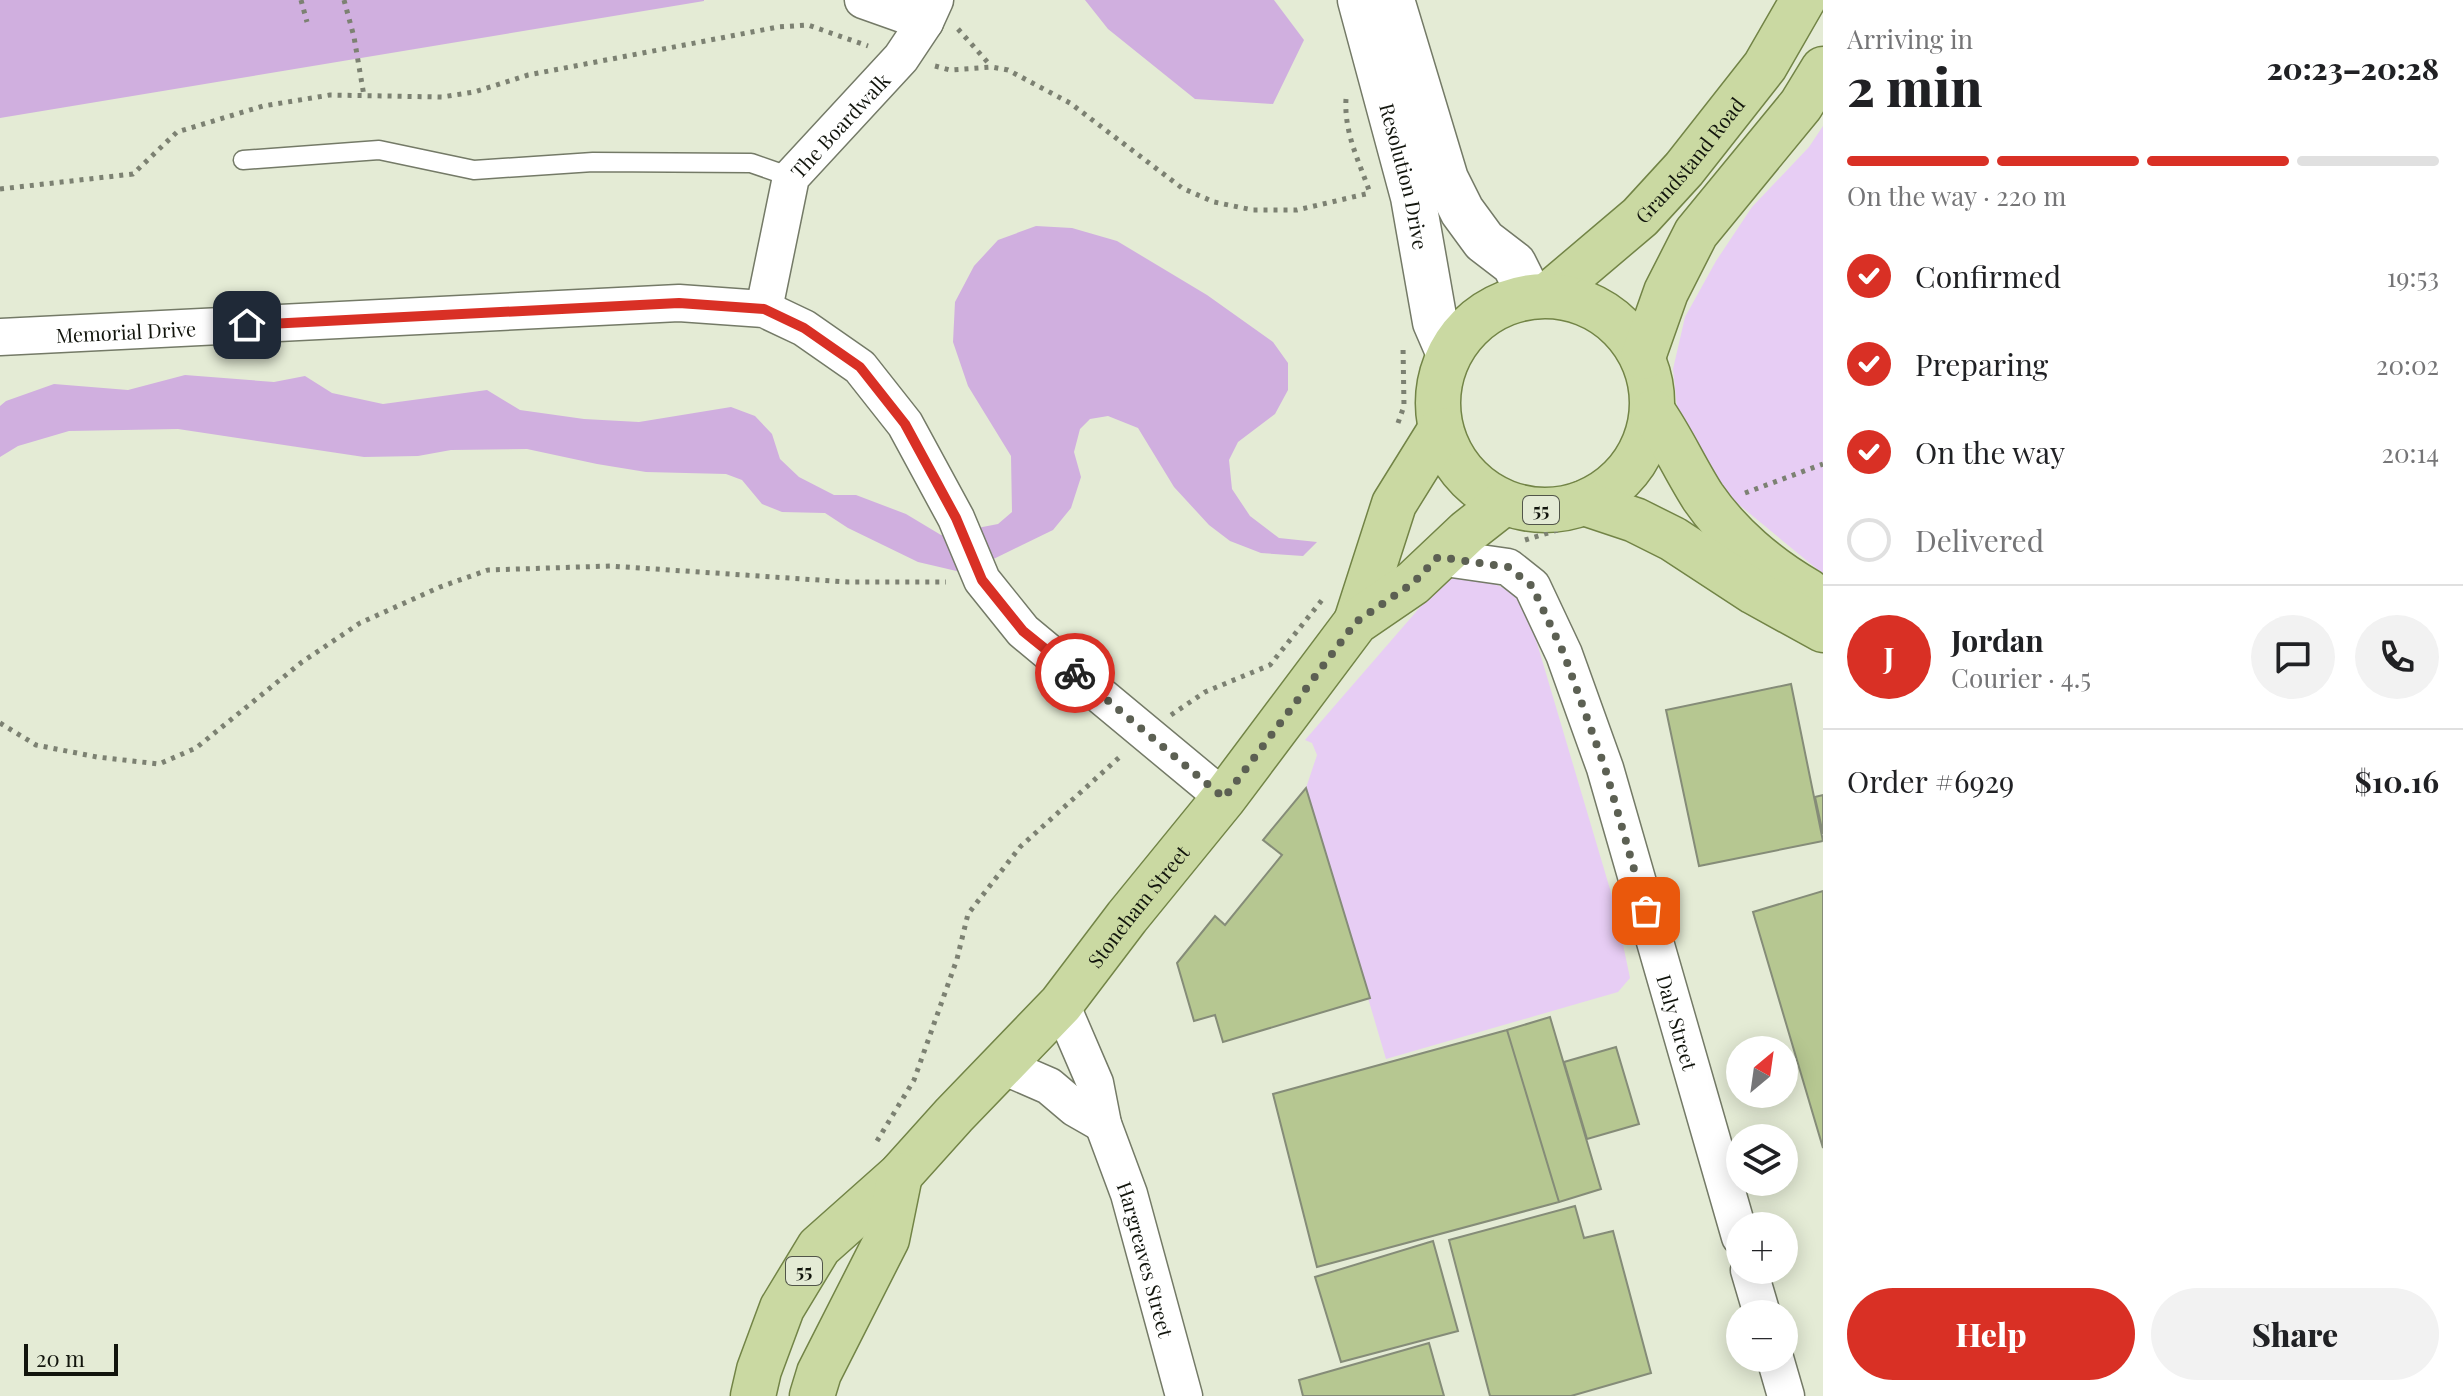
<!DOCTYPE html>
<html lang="en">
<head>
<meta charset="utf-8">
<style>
  :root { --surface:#fff; --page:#f2f2f2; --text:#202124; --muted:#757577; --line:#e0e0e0; --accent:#d93025 }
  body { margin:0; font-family:"Playfair Display",serif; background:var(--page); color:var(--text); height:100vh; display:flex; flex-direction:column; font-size:30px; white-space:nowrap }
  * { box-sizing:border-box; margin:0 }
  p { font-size:26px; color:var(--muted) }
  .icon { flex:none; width:44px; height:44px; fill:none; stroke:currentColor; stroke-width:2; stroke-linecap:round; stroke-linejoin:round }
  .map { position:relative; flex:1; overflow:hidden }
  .panel { display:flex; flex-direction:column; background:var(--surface); width:640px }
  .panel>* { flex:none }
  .needle { width:52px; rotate:29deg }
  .buttons { position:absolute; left:1726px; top:1036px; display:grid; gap:16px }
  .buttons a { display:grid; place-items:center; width:72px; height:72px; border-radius:50%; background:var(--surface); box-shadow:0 4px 20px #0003; font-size:40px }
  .scale { position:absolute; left:24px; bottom:20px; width:94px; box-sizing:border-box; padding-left:8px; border:4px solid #12150d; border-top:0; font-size:22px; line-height:28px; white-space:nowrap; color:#12150d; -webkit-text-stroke:6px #e4ebd5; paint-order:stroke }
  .pin { position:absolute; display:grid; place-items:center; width:68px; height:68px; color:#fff; margin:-34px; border-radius:16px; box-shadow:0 4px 12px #0006 }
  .courier { position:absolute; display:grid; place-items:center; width:80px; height:80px; margin:-40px; border:6px solid #d93025; border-radius:50%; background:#fff; color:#222; box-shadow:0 2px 10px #0007 }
  .overview em { font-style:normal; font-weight:800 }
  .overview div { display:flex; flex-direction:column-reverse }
  .overview { display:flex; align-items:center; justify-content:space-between; height:136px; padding:0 24px }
  h1 { font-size:52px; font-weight:800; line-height:60px }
  .bar { display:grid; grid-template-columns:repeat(4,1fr); gap:12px 8px; align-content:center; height:96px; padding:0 24px }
  .bar i { height:10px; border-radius:6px; background:var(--line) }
  .bar .active { background:var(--accent) }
  .bar p { grid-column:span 4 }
  .line { display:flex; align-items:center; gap:20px; padding:0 24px; border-top:2px solid var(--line) }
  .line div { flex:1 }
  .round { display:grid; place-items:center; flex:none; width:84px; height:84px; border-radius:42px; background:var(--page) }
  ol { padding:0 24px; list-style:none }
  li { display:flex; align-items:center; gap:24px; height:88px }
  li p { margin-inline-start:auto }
  li .icon { padding:8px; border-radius:50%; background:var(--accent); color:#fff; stroke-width:4 }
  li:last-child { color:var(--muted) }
  li i { width:44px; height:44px; border:4px solid var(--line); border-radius:50% }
  .button { display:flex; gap:16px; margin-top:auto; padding:16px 24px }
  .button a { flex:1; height:92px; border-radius:48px; background:var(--accent); color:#fff; font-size:32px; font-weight:800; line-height:92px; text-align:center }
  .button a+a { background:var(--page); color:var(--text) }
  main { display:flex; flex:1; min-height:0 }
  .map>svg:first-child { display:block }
</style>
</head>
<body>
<main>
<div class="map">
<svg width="1823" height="1396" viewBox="0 0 1823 1396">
  <rect width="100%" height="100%" fill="#e4ebd5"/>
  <!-- green -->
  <path fill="#e7cdf4" d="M1823,126V574L1726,494L1700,455L1677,407L1673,369L1685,317L1716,261L1752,207L1809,147Z
    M1460,574C1486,578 1509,587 1526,606L1615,906L1630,978L1618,992L1386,1059L1306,788L1317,755L1312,743L1305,740L1441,583Z"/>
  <!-- water -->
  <path fill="#d0afdf" d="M0,0H704V1L0,118Z
    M1085,0H1274L1304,40L1273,104L1195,99L1108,29Z
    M1036,226L1072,228L1117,241L1207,295L1273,342L1288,363V390L1275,414L1238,442L1229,460L1232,489L1250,516L1279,538L1317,542L1303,556L1261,553L1230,541L1209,525L1174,487L1138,428L1108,416L1090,419L1080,429L1074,452L1081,477L1071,508L1053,530L965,573L918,562L848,528L825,513L782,512L762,504L742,480L726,474L646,472L597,464L527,449L451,450L418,456L364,457L178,429L69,431L18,446L0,457V406L6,401L54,384L128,390L185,375L274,382L305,376L332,393L383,404L487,390L520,410L584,419L639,422L731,407L755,416L772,434L780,459L799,477L834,495H856L906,514L941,535L998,524L1012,512L1011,456L968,386L953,342L955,302L974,266L998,240Z"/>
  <!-- building -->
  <path fill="#b6c791" stroke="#858c78" stroke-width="2" d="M1791,684L1823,841L1699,866L1666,710Z
    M1306,788L1370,998L1223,1042L1215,1015L1194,1021L1177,963L1215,916L1225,925L1282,855L1263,840Z
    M1823,795V834L1815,797Z
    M1823,891V1148L1753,912Z
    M1550,1017L1601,1189L1559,1202L1507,1030Z
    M1507,1030L1559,1202L1317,1267L1273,1094Z
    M1616,1047L1639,1124L1587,1139L1564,1062Z
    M1575,1206L1584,1238L1613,1231L1651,1373L1571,1396H1490L1449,1240Z
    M1433,1241L1458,1331L1341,1362L1315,1277Z
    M1429,1343L1444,1396H1303L1299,1380Z"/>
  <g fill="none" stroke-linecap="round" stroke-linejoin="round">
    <!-- service casing -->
    <g stroke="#747a67" stroke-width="21">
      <path id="service" d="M243,160L379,150L474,170L593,162L751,163L791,177"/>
    </g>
    <!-- minor casing -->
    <g stroke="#747a67" stroke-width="39">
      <g id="minor">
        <path d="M863,0L925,22"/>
        <path id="s1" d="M764,309L791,177L901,58L925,22L935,0"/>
        <path id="s2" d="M0,337L679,303L764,309L804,328L860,367L905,424L956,518L982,580L1023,631L1224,798"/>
        <path id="s3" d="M1438,557L1508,567L1532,586L1564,654L1605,768L1740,1237"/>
        <path id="s4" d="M1061,1004L1095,1083L1103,1124L1129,1194L1184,1396"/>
        <path d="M1003,1066L1049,1086L1075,1108L1103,1124"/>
        <path d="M1749,1270L1762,1314"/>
        <path d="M1775,1358L1786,1396"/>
      </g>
    </g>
    <!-- tertiary casing -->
    <g stroke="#747a67" stroke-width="47">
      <g id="tertiary">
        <path id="s5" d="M1360,0L1413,197L1435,322L1448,352"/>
        <path d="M1392,0L1446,179L1462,211L1484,241L1514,264L1530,296"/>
      </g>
    </g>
    <!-- primary casing -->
    <g stroke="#728446" stroke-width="47">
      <g id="primary">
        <path id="s6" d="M1548,295L1640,217L1684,169L1765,66L1803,0"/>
        <circle cx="1545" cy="403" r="107"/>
        <path d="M1643,357L1666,292L1696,233L1801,105L1823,69"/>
        <path d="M1653,412C1672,439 1685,469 1703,497C1729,535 1768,568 1808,591"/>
        <path d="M1584,503L1635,520L1673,539L1754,592L1823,630"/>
        <path d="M1356,622L1394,504L1440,430"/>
        <path id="s7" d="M753,1396L759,1370L782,1308L819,1247L900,1175L954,1115L1061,1004L1127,917L1224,798L1356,622L1413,583L1467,532L1504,503"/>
        <path d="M812,1396L819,1373L887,1239L900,1175"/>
      </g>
    </g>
    <!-- path -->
    <path stroke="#7c8172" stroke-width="5" stroke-dasharray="4 6" stroke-linecap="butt" d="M301,0L307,22
      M344,0L354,37L364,96
      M958,29L991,66
      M935,66L950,70L992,67L1008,70L1070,103L1182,188L1214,202L1253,210H1297L1370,193
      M1346,99C1344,133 1359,161 1370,193
      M0,189L133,174L177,132L263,106L330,95L442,97L474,92L528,75L778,27L808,25L868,46
      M1398,423L1404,406L1403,346
      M1745,493L1823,464
      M1525,540L1561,529
      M1171,715L1205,692L1270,665L1322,600
      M0,723L36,745L97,757L159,764L196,748L302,662L360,623L440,587L488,570L610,566L848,582H946
      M877,1141L914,1080L957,959L968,914L1020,847L1123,754"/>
    <!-- service -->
    <use href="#service" stroke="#fff" stroke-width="18"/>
    <!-- minor -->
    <use href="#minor" stroke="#fff" stroke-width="36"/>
    <!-- tertiary -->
    <use href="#tertiary" stroke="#fff" stroke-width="44"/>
    <!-- primary -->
    <use href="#primary" stroke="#cad9a2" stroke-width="44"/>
  </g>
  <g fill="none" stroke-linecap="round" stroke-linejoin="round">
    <!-- done -->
    <path stroke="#5c6053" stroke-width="8" stroke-dasharray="0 14.4" d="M1075,673L1224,798L1356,622L1413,583L1438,557L1508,567L1532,586L1564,654L1605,768L1646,911"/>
    <!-- route -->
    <path stroke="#d93025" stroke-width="10" d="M247,325L679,303L764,309L804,328L860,367L905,424L956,518L982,580L1023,631L1075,673"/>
  </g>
  <g text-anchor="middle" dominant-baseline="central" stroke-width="7" stroke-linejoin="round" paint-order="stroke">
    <!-- shield labels -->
    <g fill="#e4ebd5" stroke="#515549" stroke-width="2">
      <rect x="1523" y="496" width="36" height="28" rx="6"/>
      <rect x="786" y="1257" width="36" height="28" rx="6"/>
    </g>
    <g font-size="18" font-weight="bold" fill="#12150d">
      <text x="1541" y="510">55</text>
      <text x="804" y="1271">55</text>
    </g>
    <!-- street labels -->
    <g font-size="20" fill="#12150d" stroke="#e4ebd5">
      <text stroke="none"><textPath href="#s1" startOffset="206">The Boardwalk</textPath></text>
      <text stroke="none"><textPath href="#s6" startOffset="196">Grandstand Road</textPath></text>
      <text stroke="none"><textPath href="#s5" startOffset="182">Resolution Drive</textPath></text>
      <text stroke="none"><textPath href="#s2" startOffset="126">Memorial Drive</textPath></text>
      <text stroke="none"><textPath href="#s7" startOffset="632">Stoneham Street</textPath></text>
      <text stroke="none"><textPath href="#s3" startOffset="562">Daly Street</textPath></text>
      <text stroke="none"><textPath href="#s4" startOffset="270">Hargreaves Street</textPath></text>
    </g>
  </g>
</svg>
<div class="buttons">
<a><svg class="needle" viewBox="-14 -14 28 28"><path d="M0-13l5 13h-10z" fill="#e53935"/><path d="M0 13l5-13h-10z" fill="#757577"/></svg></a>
<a><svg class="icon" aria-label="layers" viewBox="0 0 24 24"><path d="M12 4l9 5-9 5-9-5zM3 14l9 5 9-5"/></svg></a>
<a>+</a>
<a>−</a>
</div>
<div class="scale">20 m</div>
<div class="pin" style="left:1646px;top:911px;background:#ea580c"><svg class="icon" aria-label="bag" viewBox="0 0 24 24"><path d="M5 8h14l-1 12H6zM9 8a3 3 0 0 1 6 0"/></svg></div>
<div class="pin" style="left:247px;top:325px;background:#1f2937"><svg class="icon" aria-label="home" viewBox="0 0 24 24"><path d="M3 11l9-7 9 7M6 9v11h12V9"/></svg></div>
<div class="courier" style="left:1075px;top:673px"><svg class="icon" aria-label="bike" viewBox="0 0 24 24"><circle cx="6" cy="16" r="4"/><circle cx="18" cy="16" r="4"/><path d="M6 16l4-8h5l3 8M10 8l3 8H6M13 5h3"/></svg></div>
</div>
<section class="panel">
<div class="overview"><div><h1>2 min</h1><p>Arriving in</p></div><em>20:23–20:28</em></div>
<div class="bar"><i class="active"></i><i class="active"></i><i class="active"></i><i></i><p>On the way · 220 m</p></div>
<ol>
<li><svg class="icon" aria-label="check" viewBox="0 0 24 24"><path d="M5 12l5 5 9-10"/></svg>Confirmed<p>19:53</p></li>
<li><svg class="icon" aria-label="check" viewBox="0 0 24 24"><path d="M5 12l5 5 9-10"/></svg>Preparing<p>20:02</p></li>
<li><svg class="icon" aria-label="check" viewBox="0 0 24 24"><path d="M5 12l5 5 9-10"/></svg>On the way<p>20:14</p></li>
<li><i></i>Delivered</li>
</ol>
<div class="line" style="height:144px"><b class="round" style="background:var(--accent);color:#fff">J</b><div><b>Jordan</b><p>Courier · 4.5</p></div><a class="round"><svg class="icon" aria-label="chat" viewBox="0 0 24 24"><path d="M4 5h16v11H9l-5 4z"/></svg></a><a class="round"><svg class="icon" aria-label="phone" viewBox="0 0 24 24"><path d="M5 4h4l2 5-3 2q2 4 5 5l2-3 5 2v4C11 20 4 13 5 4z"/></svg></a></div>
<div class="line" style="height:104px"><div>Order #6929</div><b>$10.16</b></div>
<div class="button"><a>Help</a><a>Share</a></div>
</section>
</main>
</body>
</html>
